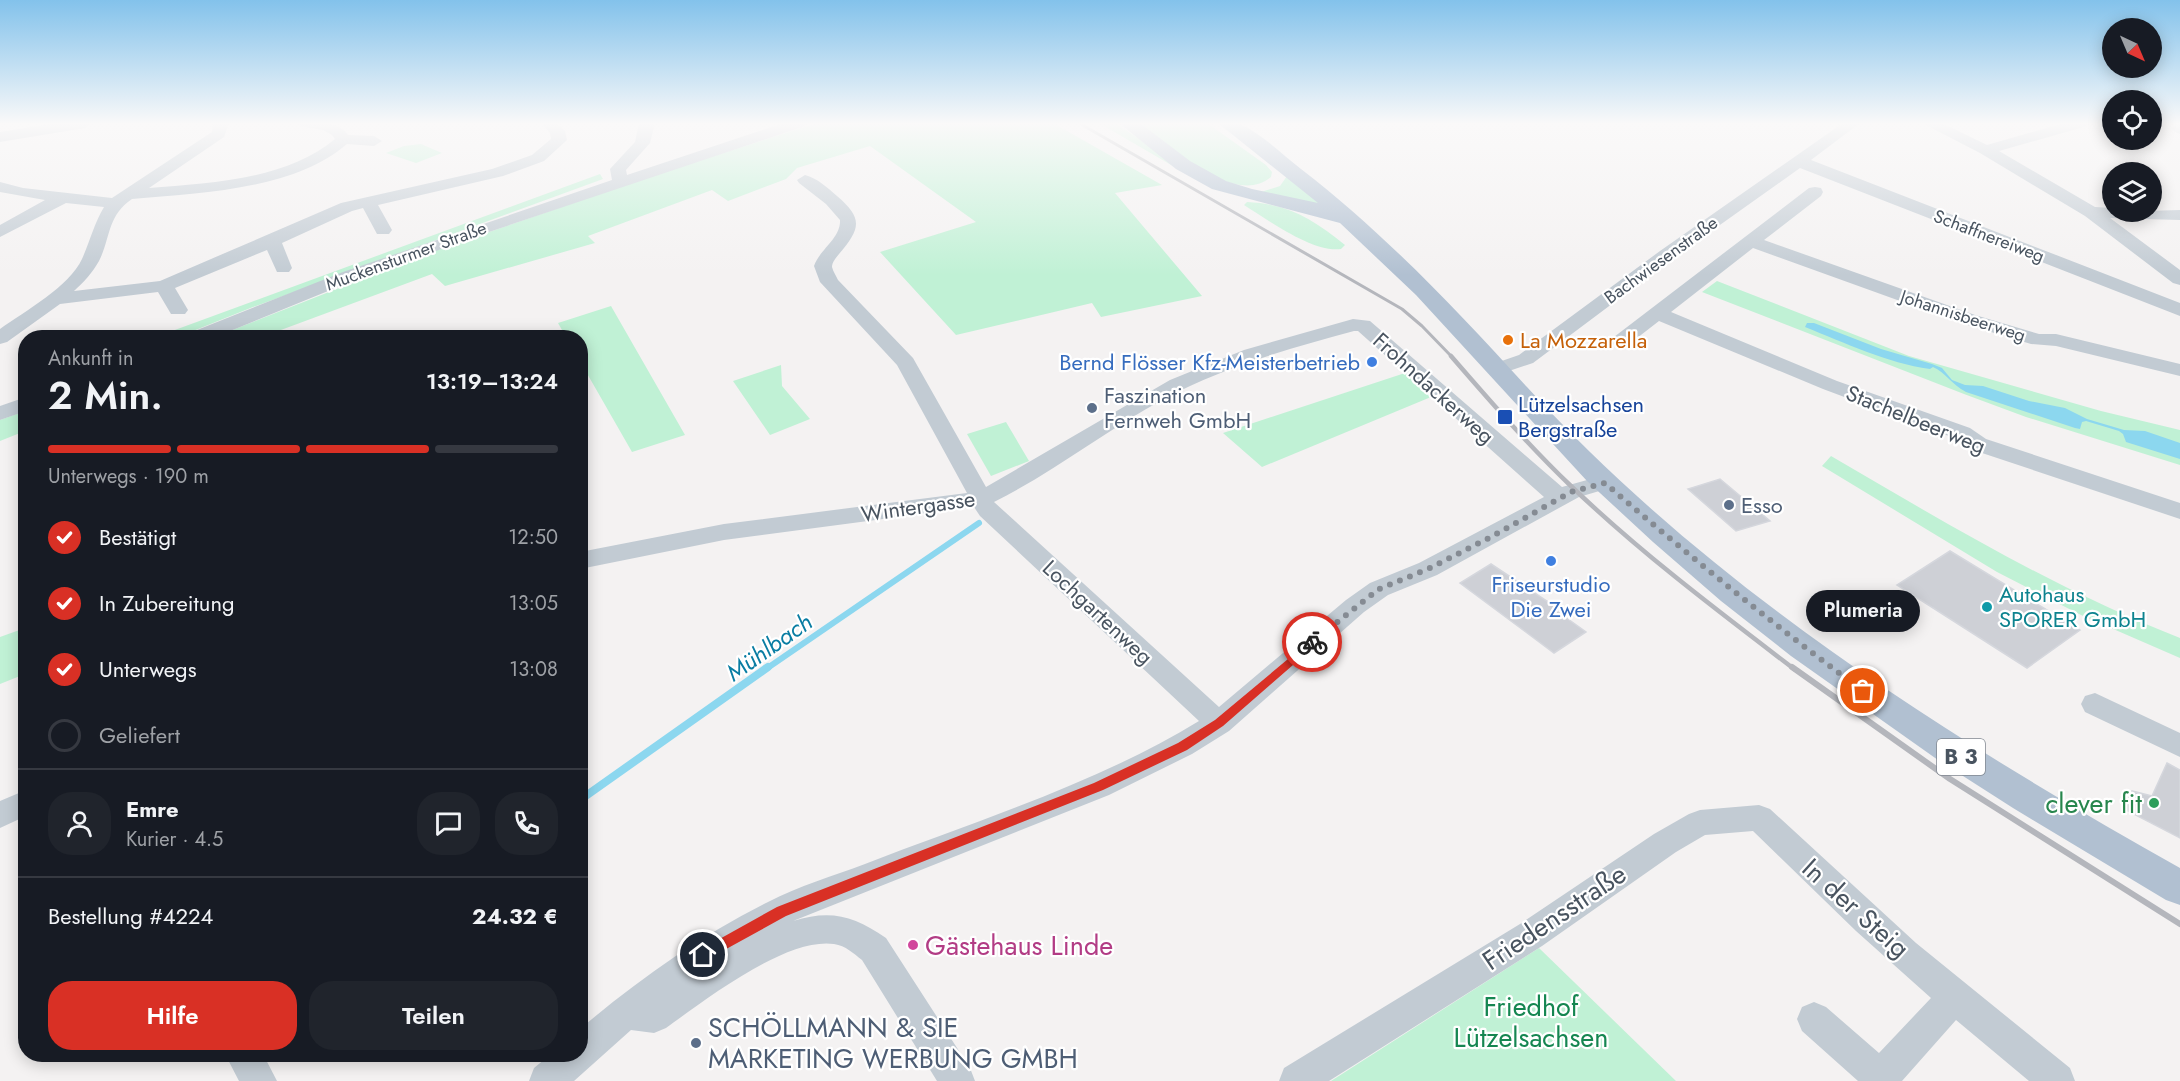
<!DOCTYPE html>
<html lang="de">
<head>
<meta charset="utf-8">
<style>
  :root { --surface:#171b24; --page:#20242c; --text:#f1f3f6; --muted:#9ea1a6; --line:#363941; --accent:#d93025 }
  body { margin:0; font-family:Jost,sans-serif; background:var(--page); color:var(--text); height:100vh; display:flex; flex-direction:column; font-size:22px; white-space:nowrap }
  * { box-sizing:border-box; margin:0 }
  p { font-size:20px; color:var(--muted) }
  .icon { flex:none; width:33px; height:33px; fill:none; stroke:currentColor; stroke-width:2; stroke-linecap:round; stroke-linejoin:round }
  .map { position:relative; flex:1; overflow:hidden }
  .side { position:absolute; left:18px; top:330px; width:570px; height:732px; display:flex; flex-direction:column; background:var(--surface); border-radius:24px; box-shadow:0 3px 15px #0003 }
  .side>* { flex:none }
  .needle { width:39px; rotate:136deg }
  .fabs { position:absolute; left:2102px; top:18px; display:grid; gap:12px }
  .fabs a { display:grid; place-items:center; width:60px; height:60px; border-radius:50%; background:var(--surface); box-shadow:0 3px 15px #0003; font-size:30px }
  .pin { position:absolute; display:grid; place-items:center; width:51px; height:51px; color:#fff; margin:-26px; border:3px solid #fff; border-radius:50%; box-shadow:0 2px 6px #0007 }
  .courier { position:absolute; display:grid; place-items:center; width:60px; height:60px; margin:-30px; border:4px solid #d93025; border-radius:50%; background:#fff; color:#222; box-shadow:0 2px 8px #0007 }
  .bubble { position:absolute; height:42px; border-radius:21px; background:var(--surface); box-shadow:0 3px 15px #0003; font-size:20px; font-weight:600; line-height:42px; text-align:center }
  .overview em { font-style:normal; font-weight:600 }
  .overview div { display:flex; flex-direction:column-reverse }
  .overview { display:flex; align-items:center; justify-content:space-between; height:102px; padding:0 30px }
  h1 { font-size:39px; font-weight:600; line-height:45px }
  .bar { display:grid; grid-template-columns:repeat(4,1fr); gap:9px 6px; align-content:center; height:72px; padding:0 30px }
  .bar i { height:8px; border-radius:4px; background:var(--line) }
  .bar .selected { background:var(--accent) }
  .bar p { grid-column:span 4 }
  .line { display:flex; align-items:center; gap:15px; padding:0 30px; border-top:2px solid var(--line) }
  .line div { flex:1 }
  .round { display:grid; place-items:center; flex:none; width:63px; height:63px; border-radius:24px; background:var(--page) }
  ol { padding:0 30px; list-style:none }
  li { display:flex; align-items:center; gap:18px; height:66px }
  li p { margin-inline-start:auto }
  li .icon { padding:6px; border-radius:50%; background:var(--accent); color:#fff; stroke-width:4 }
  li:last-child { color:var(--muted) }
  li i { width:33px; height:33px; border:3px solid var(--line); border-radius:50% }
  .primary-button { display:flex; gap:12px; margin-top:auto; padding:12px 30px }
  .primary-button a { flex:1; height:69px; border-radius:24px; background:var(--accent); color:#fff; font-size:24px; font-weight:600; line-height:69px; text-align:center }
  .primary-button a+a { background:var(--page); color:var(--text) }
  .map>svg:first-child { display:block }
</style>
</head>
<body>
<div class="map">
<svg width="2180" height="1081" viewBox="0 0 2180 1081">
  <rect width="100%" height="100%" fill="#f4f2f2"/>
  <!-- green -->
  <path fill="#c0f1d5" d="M817,123H1053L1162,185L1115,193L1202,296L1101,317L1092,303L956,335L880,252L976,222L870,146L797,168L786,179L728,201L712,190L588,236L595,243L445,286L432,274L262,337L212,338L423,255L648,177Z
    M1099,123H1115L1186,170L1190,176Z
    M1139,123H1207L1266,165L1272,172L1271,177C1234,208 1169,145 1139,123Z
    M421,144L442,153L416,163L386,153L404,146Z
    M600,174L603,179L253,307L178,337L153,338Z
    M1287,176L1325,207L1255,194L1280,186Z
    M1247,202C1289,204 1313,219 1345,245L1341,249C1313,253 1268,220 1244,205Z
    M1717,281L1909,356L2101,411L2180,430V465L2026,417L1964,394L1702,292Z
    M611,306L685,435L632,452L581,363L580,338L566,337L558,323Z
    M781,365L782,386L810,419L770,435L733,381Z
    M1405,373L1431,397L1262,467L1223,433Z
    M25,411V431L0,441V420Z
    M1006,422L1029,461L991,476L967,434Z
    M1831,456C1944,522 2057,590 2180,638V658L2081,615L1997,572L1822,466Z
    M25,628V674L0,684V637Z
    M1539,948L1676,1081H1331Z"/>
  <!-- water -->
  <path fill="#8cd7ef" d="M1807,323H1814L1881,349L1932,364L1942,368L1952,380L1965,385L1983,386L2029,401L2065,408L2087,419L2124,430L2145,431L2180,443V459L2126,442L2123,434L2119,431L2086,421L2082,422L2080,429L2075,428L1966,392C1952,385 1945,372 1933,367L1930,369C1887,363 1845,343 1805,327Z"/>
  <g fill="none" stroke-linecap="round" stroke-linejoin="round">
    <!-- stream-far1 -->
    <path stroke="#8cd7ef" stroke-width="6" d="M766,669L979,523"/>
    <!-- stream -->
    <path stroke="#8cd7ef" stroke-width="8" d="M580,800L768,667"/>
  </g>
  <!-- building -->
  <path fill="#ced0d6" stroke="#d5d7dd" stroke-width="1.5" d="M1720,479L1770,521L1736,531L1688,489Z
    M1950,551L2080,630L2027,668L1897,585Z
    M1491,564L1556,607L1554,609L1586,632L1554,653L1460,583Z
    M2167,763L2180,770V838L2124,809L2132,791L2152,796Z"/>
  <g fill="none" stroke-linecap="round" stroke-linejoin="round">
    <!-- minor -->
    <path fill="#c2cbd3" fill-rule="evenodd" d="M56,123H92L85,128L0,142V132Z
      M213,123H229L224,137L149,188C210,183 286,180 335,139L332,135L323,130L300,126L298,123C316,123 336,119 348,135L374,136L382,141L374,146L347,144C294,190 200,193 132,199C107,216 111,237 99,261C93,272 83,283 74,291L160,281L341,203L492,169L532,155L551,139L550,133L541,123H557L565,131L567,140L544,161L503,176L378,205L392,230L389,234H377L363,208L352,211L282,243L292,268L289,272H277L267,250L175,288L188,310L185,314H171L158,292L60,304L7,342L0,344V329C25,311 69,287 82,259C90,241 94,224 104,207L66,203L0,237V225L45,200L0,192V182L23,188L112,198L212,132Z
      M639,123H655L650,143L626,170L627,175L784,123H807L805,126L486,233L355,280L213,338H184L187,334L343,272L612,180L610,169L635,142Z
      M1843,123H1860L1811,160L2180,303V316L1800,168L1672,259L1533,363L1497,375L1490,373L1487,369L1490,365L1519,355L1660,251Z
      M1922,123H1942L1987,145L2064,123H2089L2087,126L1999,151L2095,207L2112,208V212L2180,210V220L2110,218L2180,270V285L2173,283L2085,216L1980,153Z
      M2179,123L2180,124V134L2175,132L2171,128Z
      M805,175C817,178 828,188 837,196C864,219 860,229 839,254C836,258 832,262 832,267C833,271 836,276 838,280L913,358L986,487L1170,380L1244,350L1353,319L1370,321L1562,487L1605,475L1613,477L1616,482L1613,487L1579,497L1437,575L1388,595L1364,612L1229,731L1192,754L1109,795L793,921C831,909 854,916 886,938L970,1068L975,1081H937L862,960C853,953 846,946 834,944C786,937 705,1000 666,1028L654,1033L631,1030L574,1081H529L534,1068L551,1054H580V1029C638,980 700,936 768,902C799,886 833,876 865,864C976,821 1098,783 1199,721L980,516L974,507L724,540L580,569V552L724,524L967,493L897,365L820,282L814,266C820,249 841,238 840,220L826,204L799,183L797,180ZM1354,331H1358L1544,497L1419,563L1370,583L1346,600L1219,707L994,502C1054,472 1105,431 1164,399C1223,367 1288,349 1354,331Z
      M1815,187L1821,188L1823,192L1821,196L1764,240L1975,315L2039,334H2056L2180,364V376L2056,346L2031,344L1961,323L1753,248L1671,312L1837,381L1970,428L1986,439L2180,503V519L1970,449L1954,438L1823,389L1659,321L1628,345H1614L1611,341L1614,337L1809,188Z
      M26,397V411L0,420V406Z
      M2095,693L2180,733V757L2085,712L2081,704L2085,696Z
      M26,790V816L0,828V801Z
      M1759,805L1770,809L1916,943L2070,1068L2075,1081H2029L1956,1020L1902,1081H1858L1802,1031L1797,1019L1802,1007L1814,1002L1826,1007L1879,1053L1931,998L1856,931L1753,831L1705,835L1676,852L1542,946L1329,1081H1279L1284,1068L1520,924L1654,834L1689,814L1700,810Z
      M225,1054H263L277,1081H239Z"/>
    <!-- major -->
    <path fill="#b1c0d1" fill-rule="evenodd" d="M1119,123H1140L1190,161L1226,181L1252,189L1318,203L1218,123C1225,123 1235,122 1242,125C1263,135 1283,155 1301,169C1385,234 1456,309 1527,387C1711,588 1944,735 2180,868V905L2166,900L2013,808L1938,760L1791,656L1721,601L1653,542L1587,481L1416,295L1340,223L1212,189L1176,169Z"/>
    <!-- rail-far2 -->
    <path stroke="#b4b6bc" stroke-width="3" d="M1079,123L1402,309L1422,326L1453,358"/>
    <!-- rail-far1 -->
    <path stroke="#b4b6bc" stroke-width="4.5" d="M1451,356C1490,401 1529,446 1572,487C1641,553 1718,611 1794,669"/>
    <!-- rail -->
    <path stroke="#b4b6bc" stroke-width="6" d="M1792,667L1950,779L2180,924"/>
  </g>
  <!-- sky -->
  <linearGradient id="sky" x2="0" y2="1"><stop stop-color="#83c2eb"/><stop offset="0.45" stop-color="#faf9f9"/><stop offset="1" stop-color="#faf9f9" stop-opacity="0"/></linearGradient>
  <rect width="2180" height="275" fill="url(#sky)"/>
  <!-- route -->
  <path fill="#d93025" d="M1312,639L1316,640V645L1223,726L1187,750L1103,790L786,916L708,959L703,961L698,959L696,955L698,951L777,907L1094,783L1178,743L1215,720Z"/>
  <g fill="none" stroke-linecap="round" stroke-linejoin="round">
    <!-- done -->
    <path stroke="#858b93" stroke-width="6" stroke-dasharray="0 10.8" d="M1312,642L1379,589L1428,569L1491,537L1571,492L1605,483C1689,556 1774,625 1863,691"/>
  </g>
  <!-- markers -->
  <circle fill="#e8710a" stroke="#fff" stroke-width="2" cx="1508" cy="340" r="6"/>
  <g fill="#3f7fe0" stroke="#fff" stroke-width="2">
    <circle cx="1372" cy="362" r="6"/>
    <circle cx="1551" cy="561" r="6"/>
  </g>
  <g fill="#5c6f8a" stroke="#fff" stroke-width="2">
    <circle cx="1092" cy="408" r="6"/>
    <circle cx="1729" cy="505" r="6"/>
    <circle cx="696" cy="1043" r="6"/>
  </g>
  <rect fill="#1a4fb4" stroke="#fff" stroke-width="2" x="1497" y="409" width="16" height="16" rx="3"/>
  <circle fill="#0f9aa8" stroke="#fff" stroke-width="2" cx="1987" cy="607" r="6"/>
  <circle fill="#2e9e5b" stroke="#fff" stroke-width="2" cx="2154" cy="803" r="6"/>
  <circle fill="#d1479c" stroke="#fff" stroke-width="2" cx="913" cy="945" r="6"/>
  <g text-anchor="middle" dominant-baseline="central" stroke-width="4.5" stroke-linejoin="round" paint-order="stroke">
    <!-- far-street labels -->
    <g font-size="18" fill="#495460" stroke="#fff">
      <text transform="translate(1989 236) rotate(21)">Schaffnereiweg</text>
      <text transform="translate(406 256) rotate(-20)">Muckensturmer Straße</text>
      <text transform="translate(1661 260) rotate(-36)">Bachwiesenstraße</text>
      <text transform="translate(1963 316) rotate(18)">Johannisbeerweg</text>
    </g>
    <!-- shield labels -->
    <rect fill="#fff" stroke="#808790" stroke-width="1.5" x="1937" y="739" width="48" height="36" rx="4.5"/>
    <g font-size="21" font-weight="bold" fill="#495460">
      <text x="1961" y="757">B 3</text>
    </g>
    <!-- food labels -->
    <g font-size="22" fill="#c56008" stroke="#fff" text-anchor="start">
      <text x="1520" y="340">La Mozzarella</text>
    </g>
    <!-- shop labels -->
    <g font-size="22" fill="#366cbe" stroke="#fff" text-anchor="end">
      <text x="1360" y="362">Bernd Flösser Kfz-Meisterbetrieb</text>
      <text x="1551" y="584" text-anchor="middle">Friseurstudio<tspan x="1551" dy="25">Die Zwei</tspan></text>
    </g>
    <!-- street labels -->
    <g font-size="22" fill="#495460" stroke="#fff">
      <text transform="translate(1434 388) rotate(42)">Frohndackerweg</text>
      <text transform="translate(1916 419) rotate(22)">Stachelbeerweg</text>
      <text transform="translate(918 506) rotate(-8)">Wintergasse</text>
      <text transform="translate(1098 612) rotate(43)">Lochgartenweg</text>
    </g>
    <!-- service labels -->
    <g font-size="22" fill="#4e5e75" stroke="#fff" text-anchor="start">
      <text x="1104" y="395">Faszination<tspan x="1104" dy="25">Fernweh GmbH</tspan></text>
      <text x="1741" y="505">Esso</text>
    </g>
    <!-- transit labels -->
    <g font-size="22" fill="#164399" stroke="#fff" text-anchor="start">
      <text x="1518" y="404">Lützelsachsen<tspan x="1518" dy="25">Bergstraße</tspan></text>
    </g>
    <!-- culture labels -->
    <g font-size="22" fill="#0d838f" stroke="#fff" text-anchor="start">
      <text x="1999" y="594">Autohaus<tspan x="1999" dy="25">SPORER GmbH</tspan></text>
    </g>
    <!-- water labels -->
    <g font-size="24" font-style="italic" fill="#097da3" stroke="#fff">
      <text transform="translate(769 647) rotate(-35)">Mühlbach</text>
    </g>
    <!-- near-leisure labels -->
    <g font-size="27" fill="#27864d" stroke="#fff" text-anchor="end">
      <text x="2142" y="803">clever fit</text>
    </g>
    <!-- near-street labels -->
    <g font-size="27" fill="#495460" stroke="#fff">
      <text transform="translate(1856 908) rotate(42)">In der Steig</text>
      <text transform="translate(1554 917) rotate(-34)">Friedensstraße</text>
    </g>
    <!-- near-hotel labels -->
    <g font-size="27" fill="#b23c85" stroke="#fff" text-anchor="start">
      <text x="925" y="945">Gästehaus Linde</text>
    </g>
    <!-- near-park labels -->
    <g font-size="27" fill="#158651" stroke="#fff">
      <text x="1531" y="1006">Friedhof<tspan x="1531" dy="31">Lützelsachsen</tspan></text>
    </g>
    <!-- near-service labels -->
    <g font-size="27" fill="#4e5e75" stroke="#fff" text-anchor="start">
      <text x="708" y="1027">SCHÖLLMANN &amp; SIE<tspan x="708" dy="31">MARKETING WERBUNG GMBH</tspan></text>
    </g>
  </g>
</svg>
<div class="fabs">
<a><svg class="needle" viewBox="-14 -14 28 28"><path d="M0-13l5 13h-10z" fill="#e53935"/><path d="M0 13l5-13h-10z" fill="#9ea1a6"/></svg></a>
<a><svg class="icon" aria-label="locate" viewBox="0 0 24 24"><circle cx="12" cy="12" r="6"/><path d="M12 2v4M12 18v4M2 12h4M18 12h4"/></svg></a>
<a><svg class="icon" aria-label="layers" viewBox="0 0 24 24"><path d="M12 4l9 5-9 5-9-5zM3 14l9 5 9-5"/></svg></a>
</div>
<div class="pin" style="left:1863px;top:691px;background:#ea580c"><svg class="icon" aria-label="bag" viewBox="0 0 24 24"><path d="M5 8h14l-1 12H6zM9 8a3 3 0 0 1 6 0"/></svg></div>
<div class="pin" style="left:703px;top:955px;background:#1f2937"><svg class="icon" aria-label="home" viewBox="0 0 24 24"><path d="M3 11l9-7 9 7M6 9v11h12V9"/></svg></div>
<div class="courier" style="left:1312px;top:642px"><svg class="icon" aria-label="bike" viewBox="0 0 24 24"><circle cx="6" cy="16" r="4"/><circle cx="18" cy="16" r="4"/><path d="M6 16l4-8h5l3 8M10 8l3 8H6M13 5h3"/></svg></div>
<div class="bubble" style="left:1806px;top:590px;width:114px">Plumeria</div>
<section class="side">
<div class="overview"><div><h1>2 Min.</h1><p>Ankunft in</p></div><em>13:19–13:24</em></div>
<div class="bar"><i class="selected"></i><i class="selected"></i><i class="selected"></i><i></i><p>Unterwegs · 190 m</p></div>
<ol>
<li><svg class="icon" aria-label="check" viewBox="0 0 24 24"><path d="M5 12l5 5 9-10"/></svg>Bestätigt<p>12:50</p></li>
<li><svg class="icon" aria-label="check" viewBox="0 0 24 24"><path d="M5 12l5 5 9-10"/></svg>In Zubereitung<p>13:05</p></li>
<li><svg class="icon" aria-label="check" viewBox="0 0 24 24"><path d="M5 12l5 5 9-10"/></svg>Unterwegs<p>13:08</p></li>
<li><i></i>Geliefert</li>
</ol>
<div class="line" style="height:108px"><a class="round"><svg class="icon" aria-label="person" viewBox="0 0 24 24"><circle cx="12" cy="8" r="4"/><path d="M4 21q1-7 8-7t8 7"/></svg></a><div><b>Emre</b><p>Kurier · 4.5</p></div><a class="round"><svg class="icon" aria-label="chat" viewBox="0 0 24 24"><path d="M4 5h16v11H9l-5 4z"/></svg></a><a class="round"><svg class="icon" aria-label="phone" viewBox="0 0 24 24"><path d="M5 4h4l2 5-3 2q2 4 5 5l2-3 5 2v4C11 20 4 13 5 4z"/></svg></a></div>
<div class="line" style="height:78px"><div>Bestellung #4224</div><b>24.32 €</b></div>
<div class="primary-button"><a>Hilfe</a><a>Teilen</a></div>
</section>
</div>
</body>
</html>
